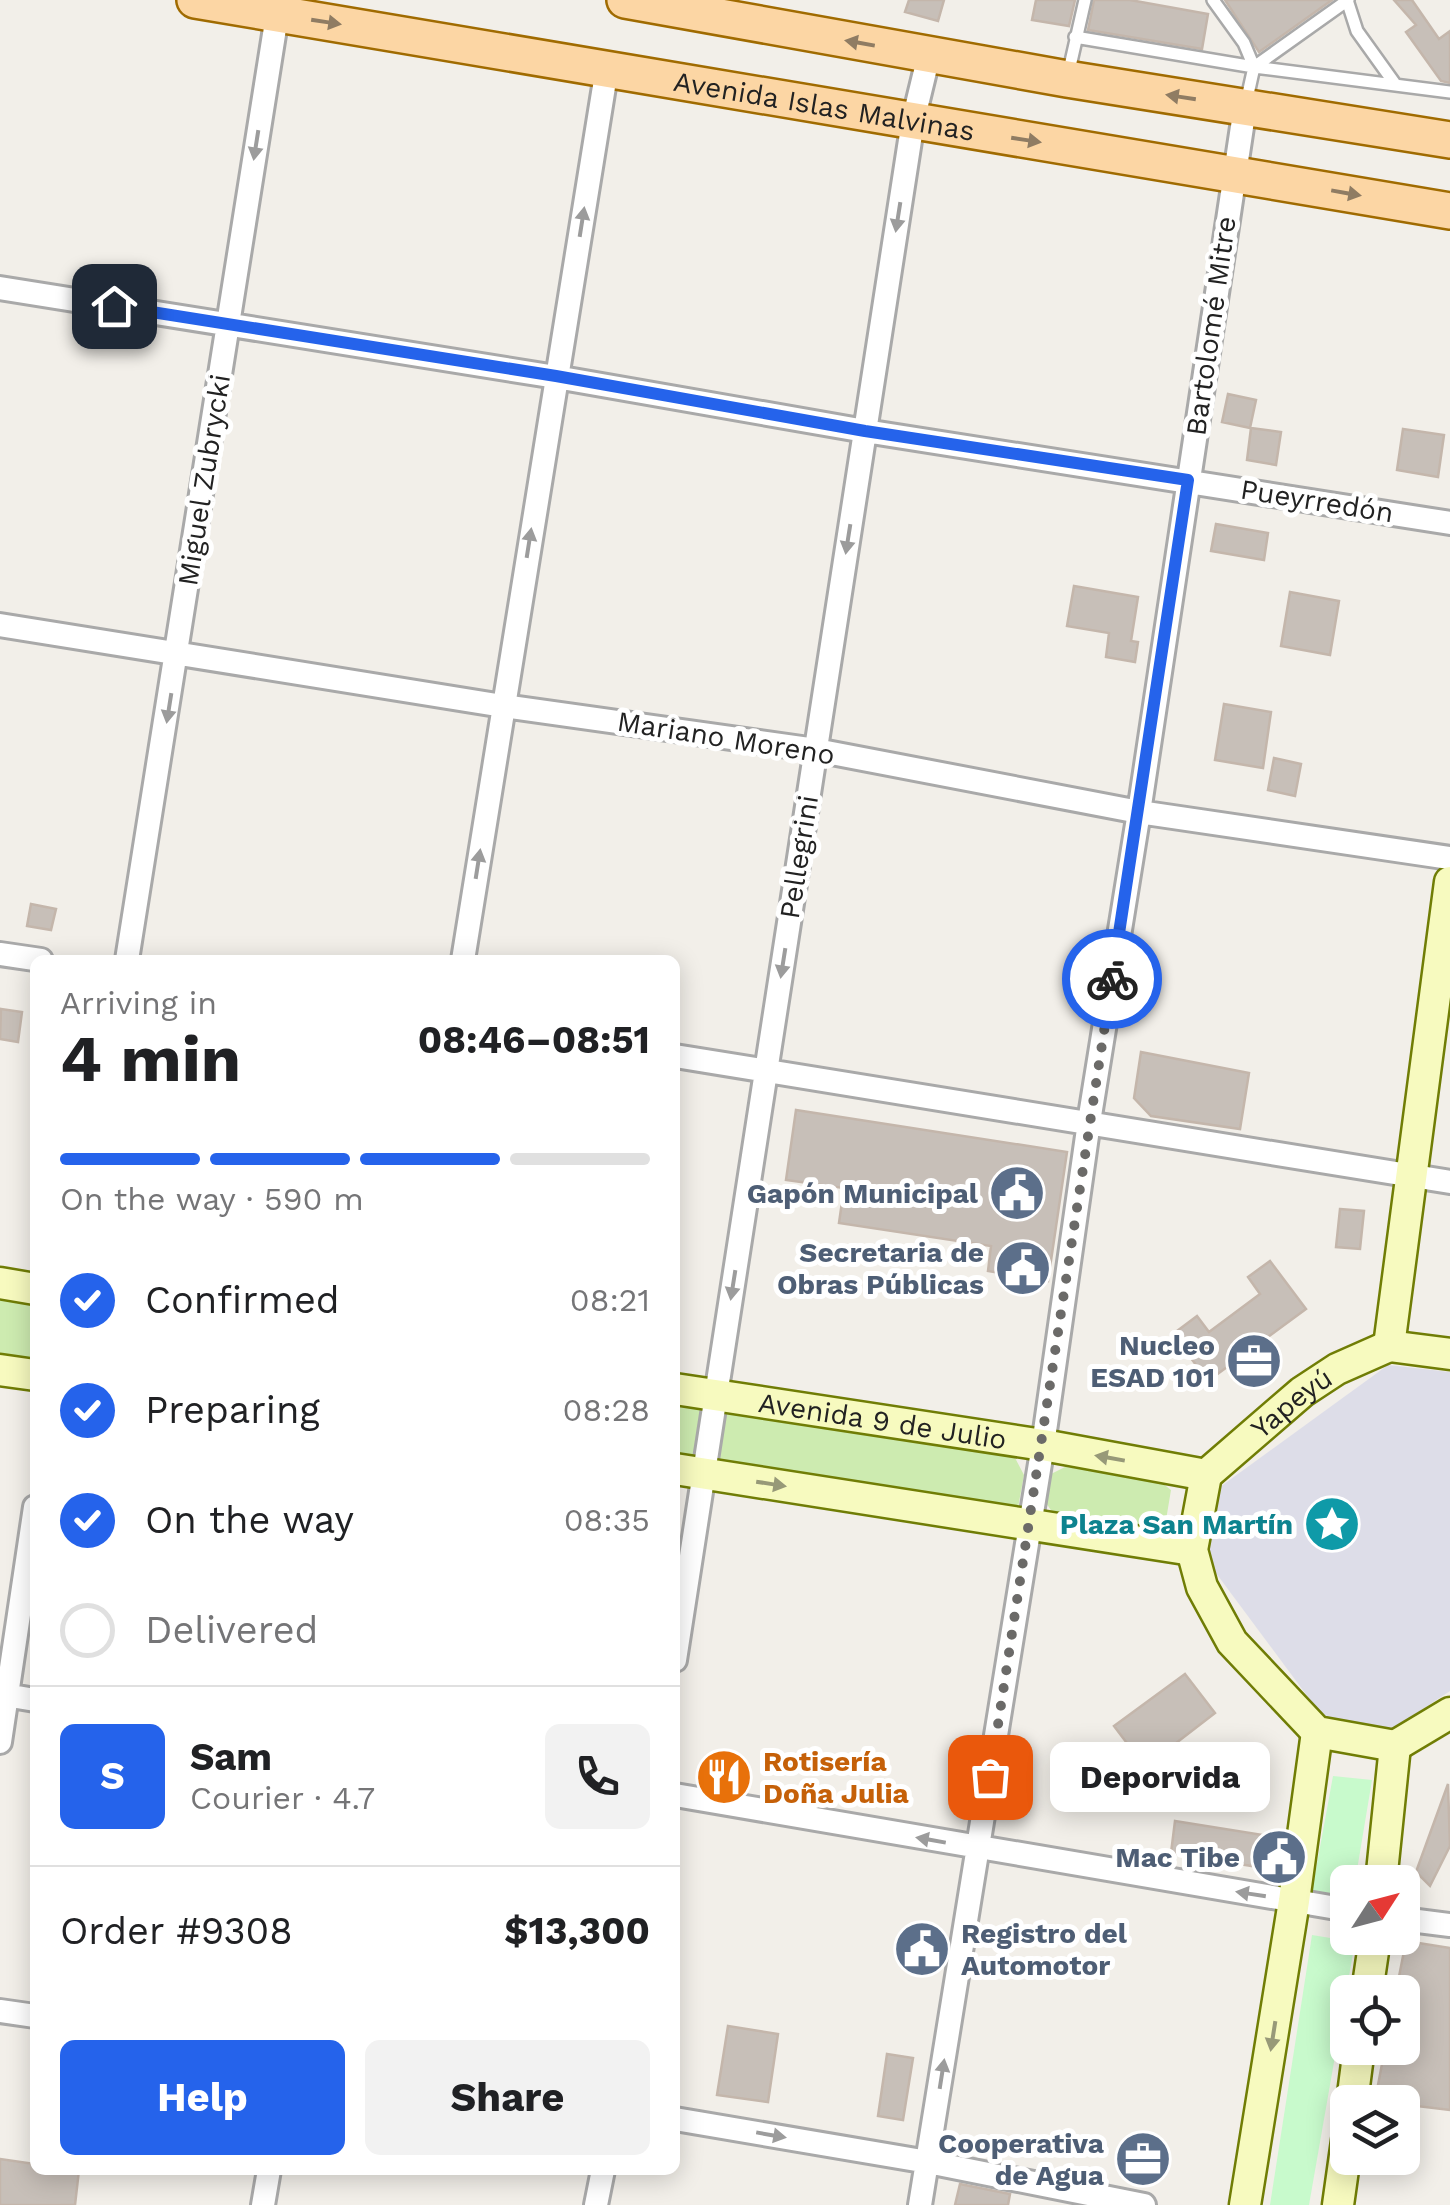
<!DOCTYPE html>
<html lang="en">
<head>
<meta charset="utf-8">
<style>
  :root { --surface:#fff; --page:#f2f2f2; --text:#202124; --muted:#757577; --line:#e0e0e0; --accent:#2563eb }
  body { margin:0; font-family:"Work Sans",sans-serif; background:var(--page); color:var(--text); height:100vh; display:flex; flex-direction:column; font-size:38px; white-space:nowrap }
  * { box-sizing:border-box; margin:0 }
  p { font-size:32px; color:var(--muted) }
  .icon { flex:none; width:55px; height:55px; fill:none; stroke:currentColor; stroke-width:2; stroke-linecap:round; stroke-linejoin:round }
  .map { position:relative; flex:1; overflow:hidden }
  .drawer { position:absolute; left:30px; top:955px; width:650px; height:1220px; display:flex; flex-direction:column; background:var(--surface); border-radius:15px; box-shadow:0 5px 25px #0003 }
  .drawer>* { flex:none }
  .needle { width:65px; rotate:54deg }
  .buttons { position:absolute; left:1330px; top:1865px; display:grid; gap:20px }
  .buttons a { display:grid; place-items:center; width:90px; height:90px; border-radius:15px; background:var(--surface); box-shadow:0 5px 25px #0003; font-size:50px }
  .pin { position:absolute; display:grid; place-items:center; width:85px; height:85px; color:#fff; margin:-42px; border-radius:20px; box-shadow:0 5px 15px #0006 }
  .courier { position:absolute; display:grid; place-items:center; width:100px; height:100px; margin:-50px; border:8px solid #2563eb; border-radius:50%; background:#fff; color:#222; box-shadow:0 2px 12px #0007 }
  .bubble { position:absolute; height:70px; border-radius:15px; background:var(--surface); box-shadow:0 5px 25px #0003; font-size:32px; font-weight:700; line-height:70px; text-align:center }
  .headline em { font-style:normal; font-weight:700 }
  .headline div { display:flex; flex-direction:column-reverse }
  .headline { display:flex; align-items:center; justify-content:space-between; height:170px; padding:0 30px }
  h1 { font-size:65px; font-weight:700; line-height:75px }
  .bar { display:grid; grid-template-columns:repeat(4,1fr); gap:15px 10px; align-content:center; height:120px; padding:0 30px }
  .bar i { height:12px; border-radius:8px; background:var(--line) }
  .bar .active { background:var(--accent) }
  .bar p { grid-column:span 4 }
  .line { display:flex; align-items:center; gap:25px; padding:0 30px; border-top:2px solid var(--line) }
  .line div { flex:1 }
  .round { display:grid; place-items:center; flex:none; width:105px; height:105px; border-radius:15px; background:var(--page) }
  ol { padding:0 30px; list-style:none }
  li { display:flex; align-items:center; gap:30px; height:110px }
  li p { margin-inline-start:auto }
  li .icon { padding:10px; border-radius:50%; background:var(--accent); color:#fff; stroke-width:4 }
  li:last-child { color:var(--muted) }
  li i { width:55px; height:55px; border:5px solid var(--line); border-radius:50% }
  .primary-button { display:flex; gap:20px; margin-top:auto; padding:20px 30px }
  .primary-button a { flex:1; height:115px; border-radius:15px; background:var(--accent); color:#fff; font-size:40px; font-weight:700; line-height:115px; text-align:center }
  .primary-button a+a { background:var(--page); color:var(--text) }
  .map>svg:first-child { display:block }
</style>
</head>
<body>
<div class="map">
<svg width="1450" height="2205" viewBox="0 0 1450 2205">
  <rect width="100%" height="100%" fill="#f2efe9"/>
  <!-- grass -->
  <path fill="#cdebb0" d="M0,1277L35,1283V1331L28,1366L0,1361Z
    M675,1401L709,1407L698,1473L675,1469Z
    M721,1408L1014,1456L1024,1475L1017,1513L710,1474Z
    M1065,1467L1157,1479L1171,1490L1166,1520L1149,1528L1055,1516L1044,1500L1049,1475Z"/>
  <!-- park -->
  <path fill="#c8facc" d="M1333,1776L1372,1780L1355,1882H1348L1347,1895L1312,1891Z
    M1312,1935L1355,1942L1309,2205H1270Z"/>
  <!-- plaza -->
  <path fill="#dddde8" d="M1388,1365L1450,1372V1691L1391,1730L1328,1724L1207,1561L1220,1487Z"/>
  <!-- building -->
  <path fill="#c7bfb8" stroke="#c4b6ab" stroke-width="2.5" d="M909,0H944L938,21L905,12Z
    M1036,0H1075L1069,26L1032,20Z
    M1094,0H1130L1208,14L1202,49L1088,30Z
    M1225,0H1332L1259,52Z
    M1394,0H1412L1439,39L1450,31V83L1441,81L1406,32L1416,25Z
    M1228,394L1256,400L1250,428L1222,422Z
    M1251,428L1281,432L1276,465L1247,460Z
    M1403,429L1444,435L1438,477L1397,470Z
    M1216,524L1268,533L1264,560L1211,551Z
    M1074,586L1138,597L1131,641L1138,642L1135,662L1106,657L1109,633L1067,626Z
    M1290,592L1339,601L1330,655L1281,646Z
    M1224,704L1271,712L1263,768L1215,760Z
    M1274,758L1301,764L1295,796L1268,790Z
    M31,904L56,909L51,930L27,926Z
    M1,1009L22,1012L18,1042L0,1039Z
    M1141,1052L1249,1073L1240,1129L1151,1116L1134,1098Z
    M796,1110L1067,1152L1048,1281L988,1271L991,1246L839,1223L844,1188L786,1180Z
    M1340,1209L1364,1211L1360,1249L1336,1247Z
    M1270,1261L1306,1309L1208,1381L1173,1334L1197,1316L1209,1332L1260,1294L1248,1277Z
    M1185,1674L1215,1713L1145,1767L1114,1726Z
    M1448,1784L1450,1846L1430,1886L1416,1872Z
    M1175,1821L1269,1836L1264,1868L1171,1853Z
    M1406,1941L1450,1948V2110L1375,2101L1385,2048H1402V1992H1396Z
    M728,2026L778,2034L768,2102L717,2095Z
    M887,2054L913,2058L903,2120L878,2116Z
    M0,2159L35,2164V2170H79L75,2205H0Z
    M960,2184L1010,2194L1008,2205H955Z"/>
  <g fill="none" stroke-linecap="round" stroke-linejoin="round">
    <!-- lane casing -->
    <g stroke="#a9a9a9" stroke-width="16">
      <path id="lane" d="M1213,0L1244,43L1254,67L1246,103
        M1347,0L1357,31L1395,84
        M1075,37L1254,67L1450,92
        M1254,67L1348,0
        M1068,75L1085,0"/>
    </g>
    <!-- street casing -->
    <g stroke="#a9a9a9" stroke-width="28">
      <path id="street" d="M0,288L556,377L865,431L1450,523
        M0,625L503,706L816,750L1139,812L1450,858
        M0,954L41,960
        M127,960L279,3
        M463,960L607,68
        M675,1056L1450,1182
        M675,1660L913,121L929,55
        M0,1694L35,1700
        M0,1742L35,1507
        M675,1795L1348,1910
        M1402,1919L1450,1925
        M0,2011L35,2016
        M675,2119L928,2162L1144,2205
        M263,2205L269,2170
        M596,2205L603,2170
        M920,2205L1043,1445L1089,1122L1139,812L1245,107"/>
    </g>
    <!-- secondary casing -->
    <g stroke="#707d05" stroke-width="35">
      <g id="secondary">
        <path d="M0,1283L35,1289"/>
        <path d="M1389,1346L1450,882"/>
        <path d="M1389,1346L1450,1354"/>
        <path d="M0,1370L35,1375"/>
        <path id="s1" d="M675,1389L1043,1445L1206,1475"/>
        <path d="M675,1469L1192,1550"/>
        <path d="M1206,1475L1192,1550L1202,1587L1232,1642L1317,1732L1395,1746"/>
        <path id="s2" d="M1206,1475L1302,1392L1337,1369L1389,1346"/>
        <path d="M1395,1746L1450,1713"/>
        <path d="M1381,1882L1395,1746"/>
        <path d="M1367,1992L1375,1938"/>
        <path d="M1352,2102L1359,2048"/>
        <path d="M1245,2205L1294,1901L1317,1732"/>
        <path d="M1338,2205L1348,2134"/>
      </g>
    </g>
    <!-- primary casing -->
    <g stroke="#a06b00" stroke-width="40">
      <g id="primary">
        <path id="s3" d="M195,0L1450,211"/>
        <path d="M625,0L1067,79L1450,140"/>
      </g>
    </g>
    <!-- lane -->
    <use href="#lane" stroke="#fff" stroke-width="11"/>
    <!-- street -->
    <use href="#street" stroke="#fff" stroke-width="22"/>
    <!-- secondary -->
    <use href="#secondary" stroke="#f7fabf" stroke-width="30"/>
    <!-- primary -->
    <use href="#primary" stroke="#fcd6a4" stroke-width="35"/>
  </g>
  <!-- one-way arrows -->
  <defs><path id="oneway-solid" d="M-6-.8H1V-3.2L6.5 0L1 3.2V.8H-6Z" transform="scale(2.5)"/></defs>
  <g fill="#8f7c63">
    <use href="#oneway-solid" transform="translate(326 22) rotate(9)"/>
    <use href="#oneway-solid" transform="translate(860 43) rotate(-170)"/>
    <use href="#oneway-solid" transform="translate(1181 97) rotate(-171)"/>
    <use href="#oneway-solid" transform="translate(1026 140) rotate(9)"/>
    <use href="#oneway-solid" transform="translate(1346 193) rotate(10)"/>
  </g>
  <g fill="#9c9c9c">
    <use href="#oneway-solid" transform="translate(256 145) rotate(99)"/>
    <use href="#oneway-solid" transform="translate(898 217) rotate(99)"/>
    <use href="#oneway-solid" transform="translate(582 222) rotate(-81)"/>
    <use href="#oneway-solid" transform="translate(848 539) rotate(99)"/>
    <use href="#oneway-solid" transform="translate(529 543) rotate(-81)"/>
    <use href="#oneway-solid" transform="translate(169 708) rotate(99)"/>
    <use href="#oneway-solid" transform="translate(478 864) rotate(-81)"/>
    <use href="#oneway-solid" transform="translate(783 963) rotate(99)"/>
    <use href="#oneway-solid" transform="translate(733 1285) rotate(99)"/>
    <use href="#oneway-solid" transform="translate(931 1840) rotate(-170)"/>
    <use href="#oneway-solid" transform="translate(1251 1894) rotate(-171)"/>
    <use href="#oneway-solid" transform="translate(942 2074) rotate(-81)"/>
    <use href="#oneway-solid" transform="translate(771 2135) rotate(10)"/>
  </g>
  <g fill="#979978">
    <use href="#oneway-solid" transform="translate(1110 1458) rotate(-170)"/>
    <use href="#oneway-solid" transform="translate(771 1484) rotate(9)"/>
    <use href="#oneway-solid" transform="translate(1273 2036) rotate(99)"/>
  </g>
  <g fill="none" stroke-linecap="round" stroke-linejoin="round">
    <!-- done -->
    <path stroke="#6b6a68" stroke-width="10" stroke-dasharray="0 18" d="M990,1777L1112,979"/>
    <!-- route -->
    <path stroke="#2563eb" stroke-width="12" d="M114,306L556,376L865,431L1188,480L1112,979"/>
  </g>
  <!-- icons -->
  <defs>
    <g id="civic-disc" transform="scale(2.875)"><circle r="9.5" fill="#5c6f8a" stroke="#fff"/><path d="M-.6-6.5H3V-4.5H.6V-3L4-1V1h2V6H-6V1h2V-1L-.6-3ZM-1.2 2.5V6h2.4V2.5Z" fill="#fff"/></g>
    <g id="office-disc" transform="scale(2.875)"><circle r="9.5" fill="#5c6f8a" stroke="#fff"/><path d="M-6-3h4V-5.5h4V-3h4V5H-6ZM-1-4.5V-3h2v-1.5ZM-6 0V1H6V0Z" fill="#fff"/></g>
    <g id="sight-disc" transform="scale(2.875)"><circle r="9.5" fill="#0f9aa8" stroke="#fff"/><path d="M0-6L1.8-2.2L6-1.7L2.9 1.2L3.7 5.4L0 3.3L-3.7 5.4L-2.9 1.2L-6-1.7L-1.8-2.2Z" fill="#fff"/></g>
    <g id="restaurant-disc" transform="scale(2.875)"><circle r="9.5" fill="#e8710a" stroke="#fff"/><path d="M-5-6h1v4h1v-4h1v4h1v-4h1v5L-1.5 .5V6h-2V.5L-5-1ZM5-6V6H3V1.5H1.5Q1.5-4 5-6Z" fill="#fff"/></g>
  </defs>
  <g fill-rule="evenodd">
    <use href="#civic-disc" x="1017" y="1193"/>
    <use href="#civic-disc" x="1023" y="1268"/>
    <use href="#office-disc" x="1254" y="1361"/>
    <use href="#sight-disc" x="1332" y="1524"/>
    <use href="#restaurant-disc" x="724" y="1777"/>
    <use href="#civic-disc" x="1279" y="1857"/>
    <use href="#civic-disc" x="922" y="1949"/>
    <use href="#office-disc" x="1143" y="2159"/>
  </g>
  <g text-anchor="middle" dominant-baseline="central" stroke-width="10" stroke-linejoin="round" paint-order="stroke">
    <!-- street labels -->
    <g font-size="28" fill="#222" stroke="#fff">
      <text stroke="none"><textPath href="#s3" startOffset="638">Avenida Islas Malvinas</textPath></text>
      <text transform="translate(1211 326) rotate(-82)">Bartolomé Mitre</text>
      <text transform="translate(204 480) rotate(-81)">Miguel Zubrycki</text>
      <text transform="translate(1317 501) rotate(9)">Pueyrredón</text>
      <text transform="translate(726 738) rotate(9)">Mariano Moreno</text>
      <text transform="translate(799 857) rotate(-81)">Pellegrini</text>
      <text stroke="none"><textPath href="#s2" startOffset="112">Yapeyú</textPath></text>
      <text stroke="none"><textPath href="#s1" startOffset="210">Avenida 9 de Julio</textPath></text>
    </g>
    <!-- service labels -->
    <g font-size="28" font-weight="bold" fill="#4e5e75" stroke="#fff" text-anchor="end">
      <text x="978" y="1193">Gapón Municipal</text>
      <text x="984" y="1252">Secretaria de<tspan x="984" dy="32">Obras Públicas</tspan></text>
      <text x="1215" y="1345">Nucleo<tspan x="1215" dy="32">ESAD 101</tspan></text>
      <text x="1240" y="1857">Mac Tibe</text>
      <text x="961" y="1933" text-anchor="start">Registro del<tspan x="961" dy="32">Automotor</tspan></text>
      <text x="1104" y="2143">Cooperativa<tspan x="1104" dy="32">de Agua</tspan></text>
    </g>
    <!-- culture labels -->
    <g font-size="28" font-weight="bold" fill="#0d838f" stroke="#fff" text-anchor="end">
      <text x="1293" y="1524">Plaza San Martín</text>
    </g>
    <!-- food labels -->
    <g font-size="28" font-weight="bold" fill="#c56008" stroke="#fff" text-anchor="start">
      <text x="763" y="1761">Rotisería<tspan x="763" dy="32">Doña Julia</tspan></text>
    </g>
  </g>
</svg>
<div class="buttons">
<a><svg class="needle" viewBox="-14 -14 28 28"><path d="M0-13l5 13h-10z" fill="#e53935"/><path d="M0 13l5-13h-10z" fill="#757577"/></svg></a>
<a><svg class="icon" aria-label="locate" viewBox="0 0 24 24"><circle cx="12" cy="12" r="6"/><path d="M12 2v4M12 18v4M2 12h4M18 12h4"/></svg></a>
<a><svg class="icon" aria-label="layers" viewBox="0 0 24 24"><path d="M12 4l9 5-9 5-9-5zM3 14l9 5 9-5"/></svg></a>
</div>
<div class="pin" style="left:990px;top:1777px;background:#ea580c"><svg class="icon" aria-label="bag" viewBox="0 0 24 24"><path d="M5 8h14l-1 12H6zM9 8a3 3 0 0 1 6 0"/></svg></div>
<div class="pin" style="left:114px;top:306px;background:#1f2937"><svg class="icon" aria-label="home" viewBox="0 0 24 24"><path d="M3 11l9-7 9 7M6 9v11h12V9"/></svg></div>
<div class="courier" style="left:1112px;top:979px"><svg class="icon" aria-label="bike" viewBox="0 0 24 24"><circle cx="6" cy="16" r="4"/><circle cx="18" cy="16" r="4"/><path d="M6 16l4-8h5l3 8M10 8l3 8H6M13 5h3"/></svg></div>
<div class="bubble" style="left:1050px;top:1742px;width:220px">Deporvida</div>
<section class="drawer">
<div class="headline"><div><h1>4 min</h1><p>Arriving in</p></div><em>08:46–08:51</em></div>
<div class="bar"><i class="active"></i><i class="active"></i><i class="active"></i><i></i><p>On the way · 590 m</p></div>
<ol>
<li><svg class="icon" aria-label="check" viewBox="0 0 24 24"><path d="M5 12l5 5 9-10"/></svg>Confirmed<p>08:21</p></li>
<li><svg class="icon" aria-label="check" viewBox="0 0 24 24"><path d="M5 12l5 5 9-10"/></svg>Preparing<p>08:28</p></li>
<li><svg class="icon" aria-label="check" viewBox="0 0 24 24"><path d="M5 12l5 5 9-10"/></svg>On the way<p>08:35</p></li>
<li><i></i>Delivered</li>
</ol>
<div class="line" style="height:180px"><b class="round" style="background:var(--accent);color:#fff">S</b><div><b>Sam</b><p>Courier · 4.7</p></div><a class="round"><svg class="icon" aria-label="phone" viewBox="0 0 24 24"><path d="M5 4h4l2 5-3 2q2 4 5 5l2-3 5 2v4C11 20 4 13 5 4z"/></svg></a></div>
<div class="line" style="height:130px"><div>Order #9308</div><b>$13,300</b></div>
<div class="primary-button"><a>Help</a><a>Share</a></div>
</section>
</div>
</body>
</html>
